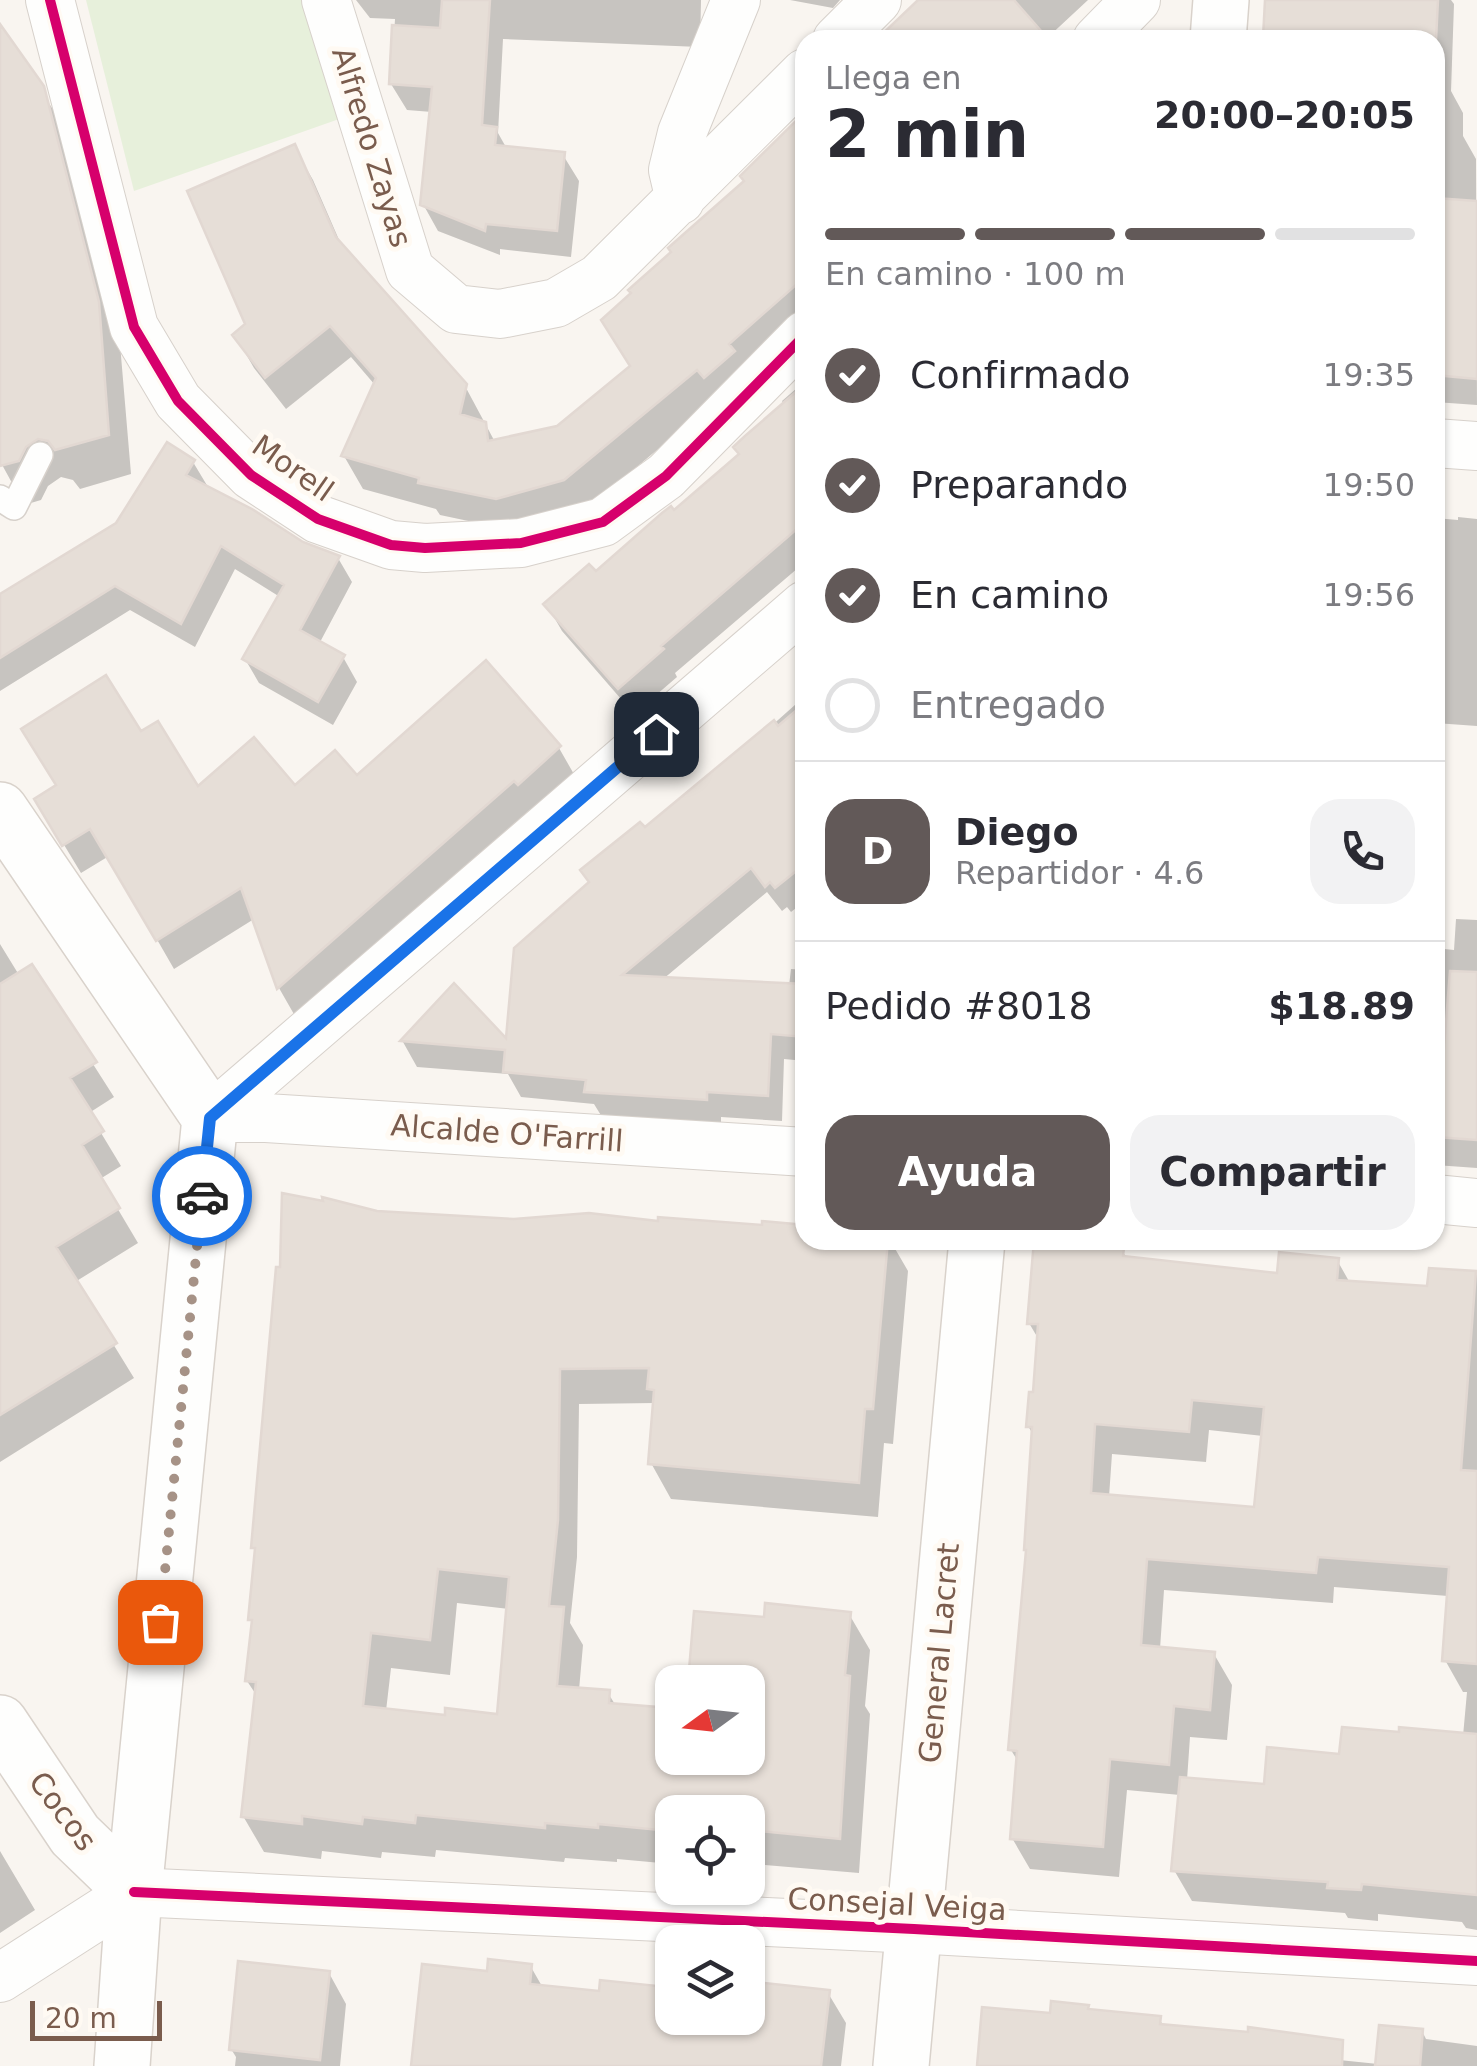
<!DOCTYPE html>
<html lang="es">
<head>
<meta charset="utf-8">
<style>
  :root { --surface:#fff; --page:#f2f2f3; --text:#2b2b33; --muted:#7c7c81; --line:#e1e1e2; --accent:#625958 }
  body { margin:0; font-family:"DejaVu Sans",sans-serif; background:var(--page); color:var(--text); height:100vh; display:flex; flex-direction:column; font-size:38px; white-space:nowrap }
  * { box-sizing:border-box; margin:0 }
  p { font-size:32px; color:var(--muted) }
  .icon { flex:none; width:55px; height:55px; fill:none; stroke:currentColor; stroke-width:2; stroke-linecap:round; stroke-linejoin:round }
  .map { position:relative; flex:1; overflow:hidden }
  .drawer { position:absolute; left:795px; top:30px; width:650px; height:1220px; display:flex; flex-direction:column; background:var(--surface); border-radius:30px; box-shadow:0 2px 8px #0004 }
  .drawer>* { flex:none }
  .needle { width:65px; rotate:255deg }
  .controls { position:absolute; left:655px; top:1665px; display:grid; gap:20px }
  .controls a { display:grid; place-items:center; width:110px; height:110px; border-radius:20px; background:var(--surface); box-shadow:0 2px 8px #0004; font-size:50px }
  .scale { position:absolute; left:30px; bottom:25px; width:132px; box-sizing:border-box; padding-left:10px; border:5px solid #7a5c4d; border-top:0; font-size:28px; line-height:35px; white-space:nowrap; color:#7a5c4d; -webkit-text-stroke:8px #fffaf3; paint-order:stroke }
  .pin { position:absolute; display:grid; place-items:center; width:85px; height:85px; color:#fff; margin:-42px; border-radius:20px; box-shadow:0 5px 15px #0006 }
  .courier { position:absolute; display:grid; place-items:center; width:100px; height:100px; margin:-50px; border:8px solid #1a73e8; border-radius:50%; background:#fff; color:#222; box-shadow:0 2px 12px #0007 }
  .summary em { font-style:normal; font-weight:700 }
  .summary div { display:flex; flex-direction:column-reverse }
  .summary { display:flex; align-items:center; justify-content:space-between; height:170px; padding:0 30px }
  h1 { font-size:65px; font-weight:700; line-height:75px }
  .bar { display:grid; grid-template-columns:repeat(4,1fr); gap:15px 10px; align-content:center; height:120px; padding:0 30px }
  .bar i { height:12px; border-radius:8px; background:var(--line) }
  .bar .current { background:var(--accent) }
  .bar p { grid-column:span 4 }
  .line { display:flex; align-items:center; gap:25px; padding:0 30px; border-top:2px solid var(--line) }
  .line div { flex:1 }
  .round { display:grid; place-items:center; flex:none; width:105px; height:105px; border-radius:30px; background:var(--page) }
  ol { padding:0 30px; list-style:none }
  li { display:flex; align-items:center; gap:30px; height:110px }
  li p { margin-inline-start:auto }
  li .icon { padding:10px; border-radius:50%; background:var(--accent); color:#fff; stroke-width:4 }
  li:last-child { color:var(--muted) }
  li i { width:55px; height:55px; border:5px solid var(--line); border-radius:50% }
  .cta { display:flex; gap:20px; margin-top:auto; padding:20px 30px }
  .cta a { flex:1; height:115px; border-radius:30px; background:var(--accent); color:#fff; font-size:40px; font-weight:700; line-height:115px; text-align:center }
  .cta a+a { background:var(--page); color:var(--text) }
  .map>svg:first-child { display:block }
</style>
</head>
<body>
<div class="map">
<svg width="1477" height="2066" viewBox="0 0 1477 2066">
  <rect width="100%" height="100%" fill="#f9f5f0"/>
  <!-- green -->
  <path fill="#e7f0db" d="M86,0H302L342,118L134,191Z"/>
  <!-- shadow -->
  <path fill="#0003" fill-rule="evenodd" d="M356,0H701L700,47L503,39L498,133L507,149L563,155L579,181L571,257L500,249V255L438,231L423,204L432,112L407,110L391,84L395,19L370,18Z
    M790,0H840L833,8Z
    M938,0H1088L1045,40H879Z
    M1268,0H1451L1454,4L1451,91L1463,113V136L1476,159L1477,405L1435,402V40H1265Z
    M0,28L65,128L120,344L131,474L80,489L73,480L61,477L48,486L41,500L24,505L0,461Z
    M805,115V326L583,512L516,531L440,515L436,509L363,489L344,456L375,385L351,357L286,409L254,368L235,335L248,325L294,147L313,180L343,249L465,386L495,442L558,429L632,368L746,182Z
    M805,381V562L675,673L677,677L634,714L562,631L547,605L596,575L674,514L741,455L784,405L782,401Z
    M193,462L208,487L302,544L338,558L352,582L319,644L343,657L357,682L333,725L259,683L245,659L280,597L235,569L195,647L130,610L0,691V598L118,525Z
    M1458,517L1477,519V726L1435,723V518L1458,520Z
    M805,696V901L791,912L787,907L782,911L767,892L662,980L789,986L791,969L805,970V1061L784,1059L782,1121L721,1117V1125L602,1117L594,1104L521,1097L508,1074L417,1067L403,1042L454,987L508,1044L645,831L731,762Z
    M141,735L198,789L295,788L559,748L575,776L535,812L532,808L295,1016L279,988L254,919L174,969L109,856L81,873L37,800Z
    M1456,919L1477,920V1168L1435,1165V948L1454,950Z
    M0,944L19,975L31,967L114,1097L89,1113L121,1166L100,1179L138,1243L75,1282L134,1378L0,1462Z
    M376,1213L514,1222L805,1228V1240H890L908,1271L893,1444L884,1443L878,1517L671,1499L651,1463L656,1403L579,1404L577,1557L570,1623L583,1645L579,1690L608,1693L616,1706L672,1711V1758H748V1682H691L697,1614L766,1620L849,1614L870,1650L865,1706L870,1714L859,1873L752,1864L751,1876L748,1875V1812H672V1864L617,1859V1862L565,1858L564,1862L436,1850L435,1857L382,1852L381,1858L322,1851L321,1859L264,1852L243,1816L257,1696L247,1681L254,1626L250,1619L257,1554L253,1547ZM457,1603L509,1609L500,1717L447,1718L386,1711L391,1668L450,1675Z
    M1122,1250L1127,1259L1279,1276L1337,1260L1350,1283L1430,1289L1431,1270L1477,1273V1930L1466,1928L1462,1922L1378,1914V1921L1348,1918L1345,1913L1192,1901L1174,1870L1180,1795L1127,1790L1119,1877L1030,1869L1012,1838L1019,1763L1011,1750L1029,1553L1034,1436L1028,1426L1035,1395L1039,1340L1029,1323ZM1209,1430L1263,1436L1256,1509L1109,1497L1112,1454L1206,1462ZM1334,1587L1448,1596L1445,1660L1463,1692H1467L1463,1736L1342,1756L1266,1787L1187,1780L1190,1737L1227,1740L1232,1685L1214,1654L1160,1649L1164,1590L1333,1603Z
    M0,1851L35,1910L0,1933Z
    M531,1967L543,1988L601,1994L602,1982L672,1990V2018H748V1986L828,1993L846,2023L841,2066H413L489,1973Z
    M329,1973L346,2004L340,2066H235L236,2057L231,2049Z
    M1087,2007L1090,2012L1159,2018L1164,2027L1297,2034L1310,2057L1378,2064L1422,2031L1426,2039L1477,2046V2066H979L1052,2016Z"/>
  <!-- building -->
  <path fill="#e6ded7" stroke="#e2d8d2" stroke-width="2.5" fill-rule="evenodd" d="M442,0H490L482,125L497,127L495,145L565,152L557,231L486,224L485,231L420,205L432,87L389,84L392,25L440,28Z
    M918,0H1014L1049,40H876Z
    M1265,0H1438L1436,40L1263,38Z
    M0,24L44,86L99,302L109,435L55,450L48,441L38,439L26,447L19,461L0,466Z
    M805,112V277L729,344L735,351L704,378L697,370L564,480L496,499L418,483L419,478L341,456L376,378L330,326L265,378L232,335L245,324L187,191L295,144L336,237L467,384L460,414L486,422L488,441L557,426L630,366L601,320L631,293L628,290L671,252L668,248L677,240L744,181L740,176Z
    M1435,198L1477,201V379L1435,375Z
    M805,384V522L661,646L664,649L618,689L543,604L589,564L596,571L662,513L671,506L674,510L739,454L733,447L745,436Z
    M167,442L195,460L186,475L252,509L303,542L340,556L300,630L345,655L318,702L242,659L284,585L221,546L181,624L115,586L0,658V594L116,523Z
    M486,660L561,746L518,785L514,781L277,989L241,888L156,941L90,829L62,846L34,799L56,785L21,729L106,675L141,731L158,721L198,786L254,737L295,785L335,750L357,775Z
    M805,703V864L775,888L770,882L765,887L751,868L622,975L805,984V1037L771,1034L768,1096L707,1092V1100L584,1092L586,1080L503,1072L505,1050L400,1041L454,983L506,1038L514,948L589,882L580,870L640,822L645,827L774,720L778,726Z
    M32,964L97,1062L70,1078L104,1131L82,1145L120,1208L56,1247L117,1343L0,1415V984Z
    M1450,971L1477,972V1140L1437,1137Z
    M282,1193L323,1201L322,1197L377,1211L514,1219L589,1213L658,1221V1217L762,1225V1221L805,1225V1240H888L873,1409H865L859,1483L648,1464L654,1390L647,1389L649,1368L560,1369L558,1520L549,1606L564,1607L557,1686L610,1690L609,1703L670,1708L666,1758H753L760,1682H688L694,1611L764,1617L765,1603L851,1612L845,1675L850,1676L840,1839L749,1830L751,1812H661L659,1830L598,1824V1828L545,1823V1828L416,1815L415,1823L363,1817L362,1824L302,1816V1824L241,1817L256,1682L245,1681L252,1620H248L255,1548H251L276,1267H280ZM438,1569L509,1577L497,1714L445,1708V1715L363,1706L371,1633L430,1640Z
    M1034,1240L1124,1248L1123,1256L1277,1273L1279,1252L1339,1258L1337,1280L1427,1286L1429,1268L1476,1271L1461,1470L1477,1471V1664L1442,1661L1449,1567L1318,1557L1316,1573L1147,1559L1141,1645L1215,1652L1210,1710L1174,1706L1169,1765L1110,1759L1103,1847L1010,1839L1017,1751L1008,1750L1026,1550H1024L1032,1427H1026L1029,1392H1033L1038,1324H1027ZM1192,1400L1264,1407L1254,1507L1091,1493L1095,1424L1189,1432Z
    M1342,1727L1399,1732V1727L1477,1734V1895L1362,1884L1361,1890L1327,1888L1328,1882L1171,1871L1180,1777L1264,1784L1267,1747L1339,1754Z
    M488,1959L532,1964L530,1984L599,1991L600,1980L658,1986L655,2018H752L755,1982L830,1990L821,2066H411L422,1964L487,1971Z
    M238,1961L330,1971L320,2060L229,2050Z
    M1051,2001L1089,2005L1088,2009L1161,2016L1160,2024L1248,2032V2027L1343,2040L1342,2066H977L982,2007L1050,2013Z
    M1379,2025L1423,2029L1420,2066H1375Z"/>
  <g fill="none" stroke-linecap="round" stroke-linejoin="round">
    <!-- lane casing -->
    <g stroke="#d7d1cb" stroke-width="28">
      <path id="lane" d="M0,498L14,507L40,455"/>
    </g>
    <!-- street casing -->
    <g stroke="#d7d1cb" stroke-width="50">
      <path id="street" d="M50,0L134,327L178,401L251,475L318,519L391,545L425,548L521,543L603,522L666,476L805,335
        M326,0L410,270L456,309L500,314L556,303L599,278L805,73
        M837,40L877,0
        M1097,40L1136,0
        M680,200L673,170L682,133L736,0
        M1435,443L1477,446
        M210,1118L805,605
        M210,1118H266L805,1152
        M1435,1199L1477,1203
        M0,1978L134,1892L914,1929L1477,1961"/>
    </g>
    <!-- secondary casing -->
    <g stroke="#d9d2cb" stroke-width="58">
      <path id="secondary" d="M1218,40L1221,0
        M0,810L210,1118L134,1892L122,2066
        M0,1723L75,1835L134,1892
        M901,2066L977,1240"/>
    </g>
    <!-- lane -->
    <use href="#lane" stroke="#fefefd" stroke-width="25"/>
    <!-- street -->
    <use href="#street" stroke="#fefefd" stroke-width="48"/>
    <!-- secondary -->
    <use href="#secondary" stroke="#fefefd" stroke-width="55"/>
    <!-- cycleway casing -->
    <g stroke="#fffaf3" stroke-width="16">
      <path id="cycleway" d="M50,0L134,327L178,401L251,475L318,519L391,545L425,548L521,543L603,522L666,476L805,335
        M134,1892L914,1929L1477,1961"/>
    </g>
    <!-- cycleway -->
    <use href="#cycleway" stroke="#d6006c" stroke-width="10"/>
  </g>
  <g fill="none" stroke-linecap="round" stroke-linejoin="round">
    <!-- done -->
    <path stroke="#a69286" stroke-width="10" stroke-dasharray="0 18" d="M160,1622L202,1196"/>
    <!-- route -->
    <path stroke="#1a73e8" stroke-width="12" d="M202,1196L210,1118L656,734"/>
  </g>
  <g text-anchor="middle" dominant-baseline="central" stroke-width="10" stroke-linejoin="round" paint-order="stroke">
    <!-- street labels -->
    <g font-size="30" fill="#7a5c4d" stroke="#fffaf3">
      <text transform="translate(372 147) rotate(73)">Alfredo Zayas</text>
      <text transform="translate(293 468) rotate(35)">Morell</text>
      <text transform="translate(507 1133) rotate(4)">Alcalde O'Farrill</text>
      <text transform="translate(939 1653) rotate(-85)">General Lacret</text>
      <text transform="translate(63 1811) rotate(53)">Cocos</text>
      <text transform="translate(897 1904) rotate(3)">Consejal Veiga</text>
    </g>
  </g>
</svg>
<div class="controls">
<a><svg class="needle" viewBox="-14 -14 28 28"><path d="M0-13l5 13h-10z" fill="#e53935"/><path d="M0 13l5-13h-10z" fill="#7c7c81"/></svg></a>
<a><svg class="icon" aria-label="locate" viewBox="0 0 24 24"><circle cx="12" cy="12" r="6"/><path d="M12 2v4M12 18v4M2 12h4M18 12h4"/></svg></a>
<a><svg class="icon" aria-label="layers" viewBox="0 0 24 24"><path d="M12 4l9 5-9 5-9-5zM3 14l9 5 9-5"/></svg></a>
</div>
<div class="scale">20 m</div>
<div class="pin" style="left:160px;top:1622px;background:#ea580c"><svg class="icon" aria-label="bag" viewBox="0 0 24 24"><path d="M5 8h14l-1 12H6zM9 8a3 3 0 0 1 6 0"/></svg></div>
<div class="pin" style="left:656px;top:734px;background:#1f2937"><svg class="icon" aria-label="home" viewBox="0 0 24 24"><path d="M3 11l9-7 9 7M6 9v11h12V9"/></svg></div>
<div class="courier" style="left:202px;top:1196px"><svg class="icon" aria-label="car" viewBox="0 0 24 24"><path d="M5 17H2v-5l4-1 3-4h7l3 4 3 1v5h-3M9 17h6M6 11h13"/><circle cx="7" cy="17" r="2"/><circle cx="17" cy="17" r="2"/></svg></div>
<section class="drawer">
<div class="summary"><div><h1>2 min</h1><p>Llega en</p></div><em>20:00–20:05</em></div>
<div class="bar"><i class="current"></i><i class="current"></i><i class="current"></i><i></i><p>En camino · 100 m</p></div>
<ol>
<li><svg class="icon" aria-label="check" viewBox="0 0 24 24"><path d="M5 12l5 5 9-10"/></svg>Confirmado<p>19:35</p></li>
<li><svg class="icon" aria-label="check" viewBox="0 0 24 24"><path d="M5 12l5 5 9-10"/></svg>Preparando<p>19:50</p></li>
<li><svg class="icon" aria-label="check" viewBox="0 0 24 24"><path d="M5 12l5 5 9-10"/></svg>En camino<p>19:56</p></li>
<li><i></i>Entregado</li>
</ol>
<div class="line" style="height:180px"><b class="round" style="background:var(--accent);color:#fff">D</b><div><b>Diego</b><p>Repartidor · 4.6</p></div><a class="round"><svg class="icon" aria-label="phone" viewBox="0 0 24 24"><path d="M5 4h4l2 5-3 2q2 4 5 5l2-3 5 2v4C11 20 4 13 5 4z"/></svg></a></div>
<div class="line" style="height:130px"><div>Pedido #8018</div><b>$18.89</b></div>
<div class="cta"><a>Ayuda</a><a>Compartir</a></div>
</section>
</div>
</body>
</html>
